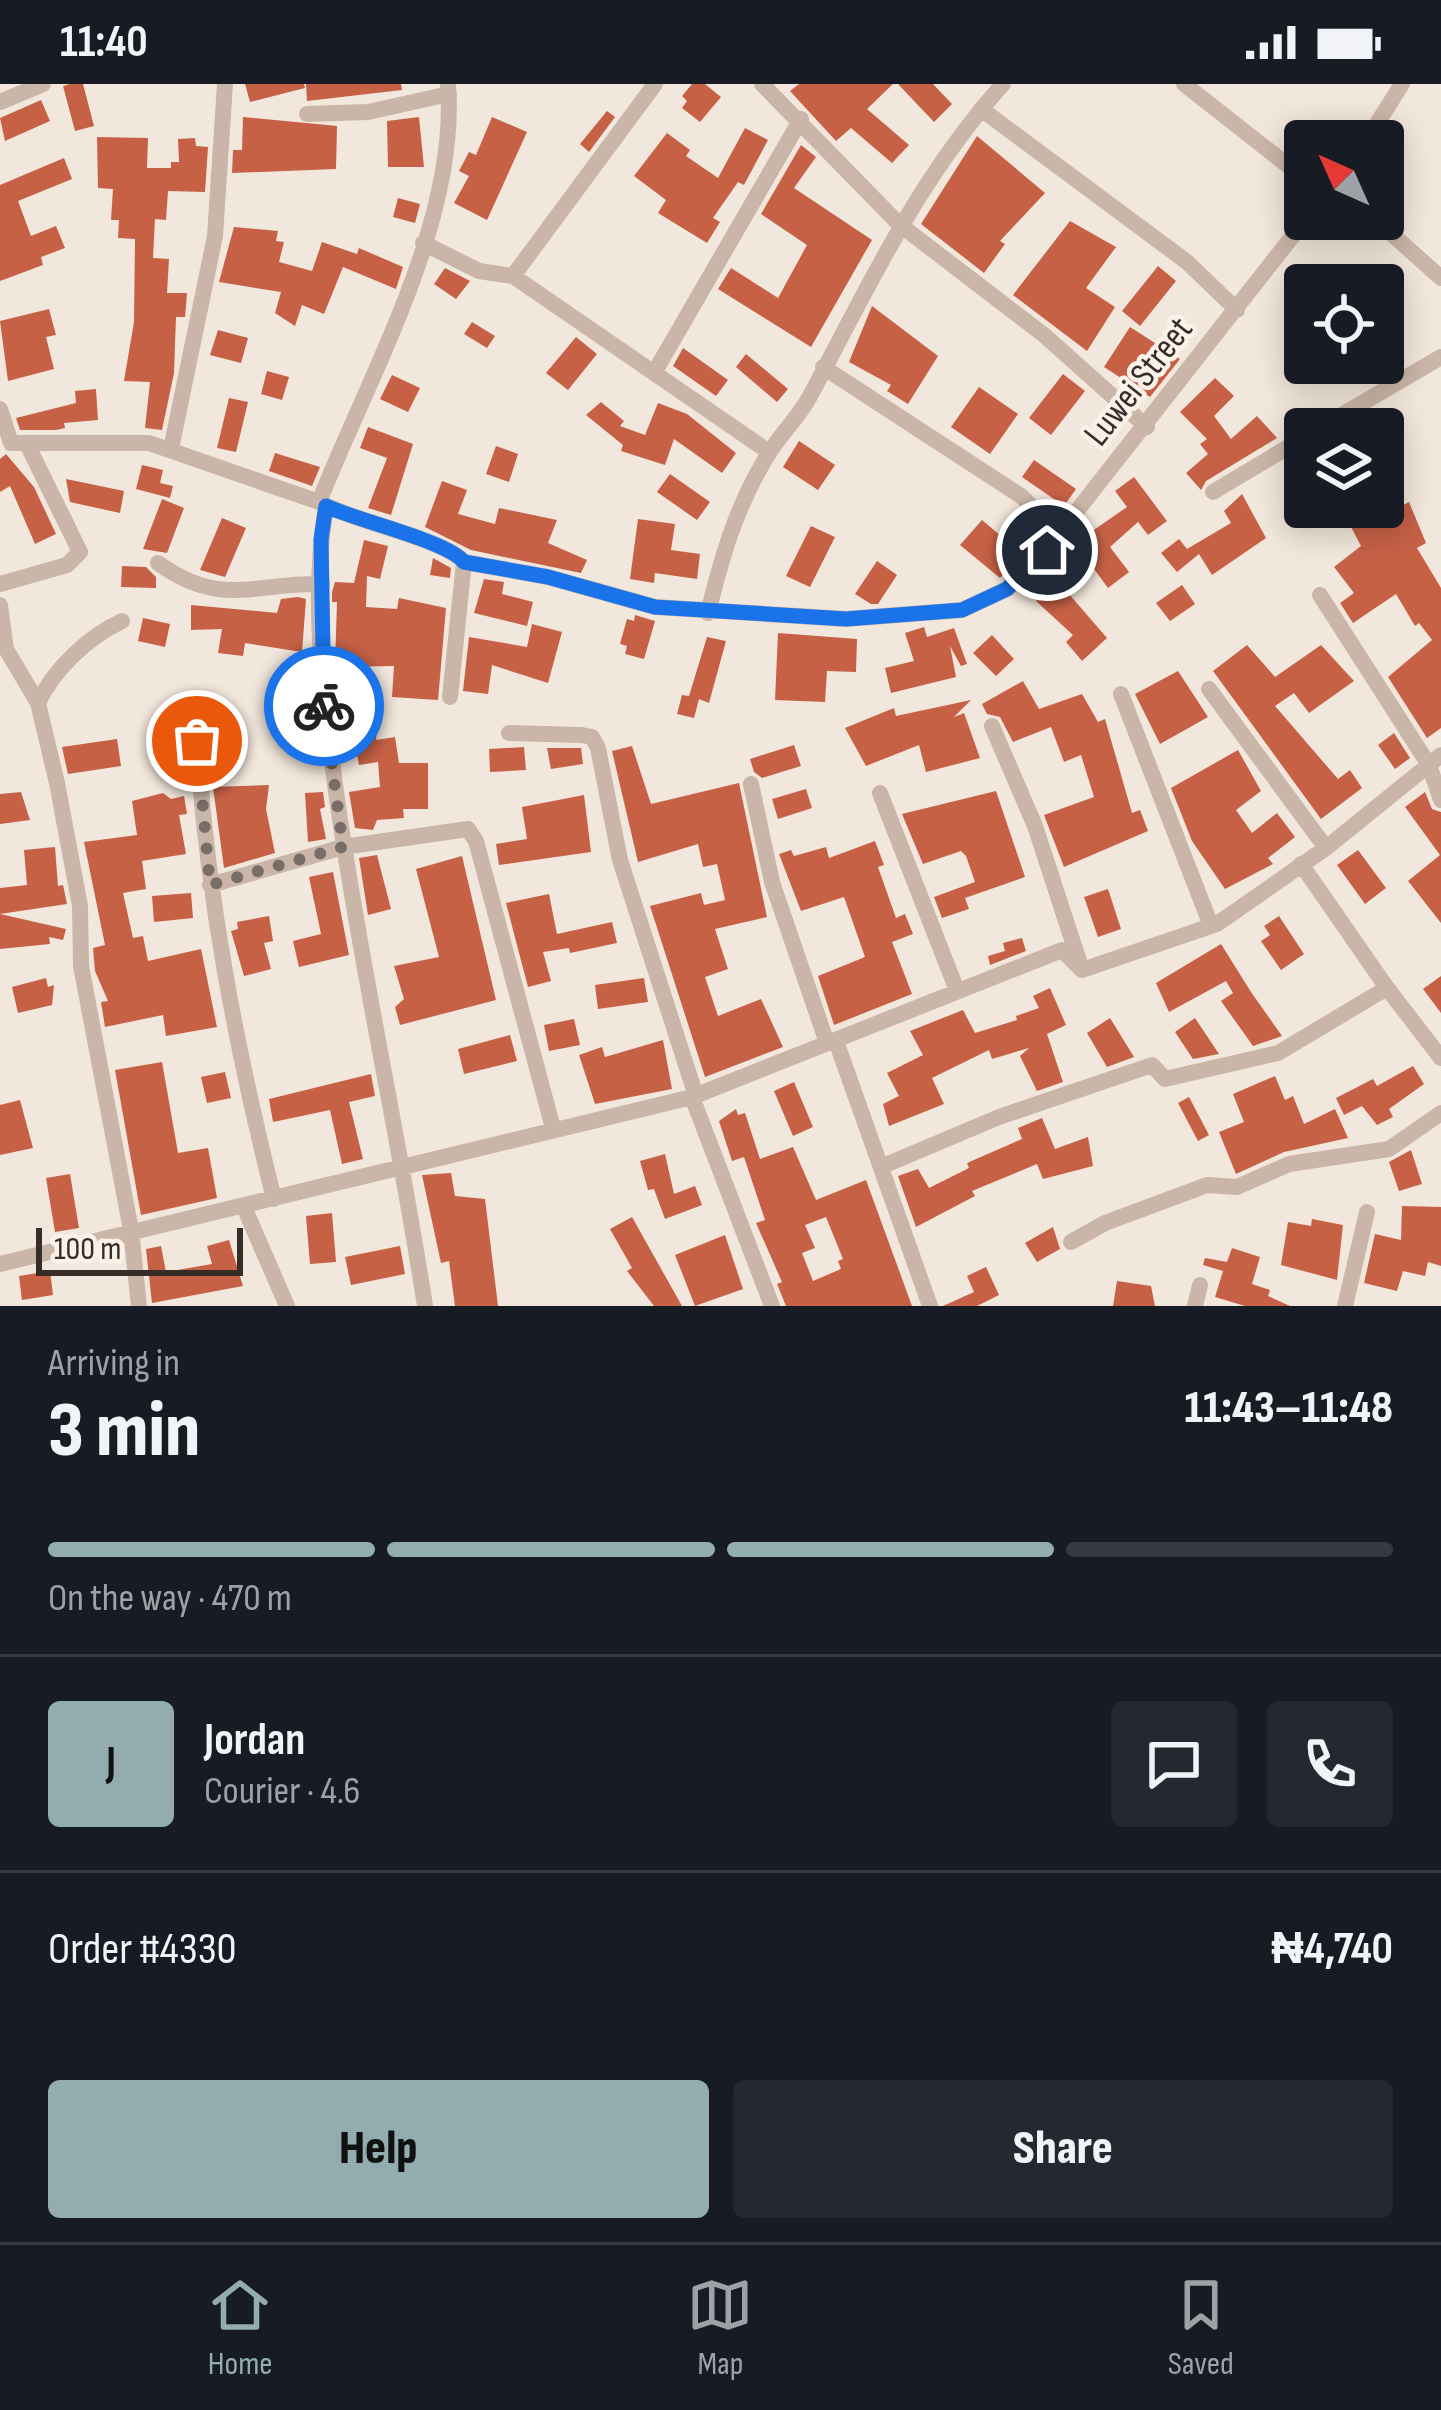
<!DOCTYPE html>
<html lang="en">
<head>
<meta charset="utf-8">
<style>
  :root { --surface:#171b24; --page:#242831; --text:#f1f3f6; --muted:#9ea1a6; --line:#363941; --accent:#92acaf }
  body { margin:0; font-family:"Sofia Sans Condensed",sans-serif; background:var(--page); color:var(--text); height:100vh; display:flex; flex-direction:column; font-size:45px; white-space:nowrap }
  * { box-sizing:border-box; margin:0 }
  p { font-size:39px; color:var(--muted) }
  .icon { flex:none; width:66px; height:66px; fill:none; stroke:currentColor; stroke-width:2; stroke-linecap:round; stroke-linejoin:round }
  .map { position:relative; height:1222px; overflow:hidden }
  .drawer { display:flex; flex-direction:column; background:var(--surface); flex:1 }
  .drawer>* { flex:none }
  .needle { width:78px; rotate:315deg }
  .controls { position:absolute; left:1284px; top:36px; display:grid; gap:24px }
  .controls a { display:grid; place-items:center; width:120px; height:120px; border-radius:12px; background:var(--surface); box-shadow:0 6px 30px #0003; font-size:60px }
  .scale { position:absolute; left:36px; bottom:30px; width:207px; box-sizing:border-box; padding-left:12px; border:6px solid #372c28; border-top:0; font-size:33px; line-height:42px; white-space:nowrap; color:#372c28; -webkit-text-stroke:9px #faf1e8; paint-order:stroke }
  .pin { position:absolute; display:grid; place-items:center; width:102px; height:102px; color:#fff; margin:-51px; border:6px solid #fff; border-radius:50%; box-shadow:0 3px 12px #0007 }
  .courier { position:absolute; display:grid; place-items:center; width:120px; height:120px; margin:-60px; border:9px solid #1a73e8; border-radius:50%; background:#fff; color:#222; box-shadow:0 3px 15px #0007 }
  .summary em { font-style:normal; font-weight:800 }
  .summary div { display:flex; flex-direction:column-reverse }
  .summary { display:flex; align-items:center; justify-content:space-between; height:204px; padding:0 48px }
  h1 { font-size:78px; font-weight:800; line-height:90px }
  .bar { display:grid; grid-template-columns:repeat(4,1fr); gap:18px 12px; align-content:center; height:144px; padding:0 48px }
  .bar i { height:15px; border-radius:9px; background:var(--line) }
  .bar .on { background:var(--accent) }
  .bar p { grid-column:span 4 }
  .line { display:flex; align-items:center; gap:30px; padding:0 48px; border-top:3px solid var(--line) }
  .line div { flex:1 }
  .round { display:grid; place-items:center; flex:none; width:126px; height:126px; border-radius:12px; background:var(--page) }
  .button { display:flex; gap:24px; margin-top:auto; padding:24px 48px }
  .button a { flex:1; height:138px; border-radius:12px; background:var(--accent); color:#111; font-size:48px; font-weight:800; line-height:138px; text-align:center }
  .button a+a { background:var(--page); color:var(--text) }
  .status { display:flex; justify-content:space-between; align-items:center; height:84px; padding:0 60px; background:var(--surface); direction:ltr }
  .status svg { height:33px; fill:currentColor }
  .dock { display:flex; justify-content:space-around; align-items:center; height:168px; border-top:3px solid var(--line); background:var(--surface); font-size:33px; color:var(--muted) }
  .dock a { display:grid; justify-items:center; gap:6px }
  .dock .on { color:var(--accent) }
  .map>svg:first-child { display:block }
</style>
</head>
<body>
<div class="status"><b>11:40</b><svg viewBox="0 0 49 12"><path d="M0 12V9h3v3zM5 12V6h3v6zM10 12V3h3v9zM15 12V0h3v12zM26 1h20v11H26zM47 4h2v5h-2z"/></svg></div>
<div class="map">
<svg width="1441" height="1222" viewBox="0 0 1441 1222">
  <rect width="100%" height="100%" fill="#f2e7dc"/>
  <!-- building -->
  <path fill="#c66146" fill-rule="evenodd" d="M70,0H83L94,42L75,47L63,2Z
    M245,0H304L305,4L250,18Z
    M306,0H401L402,6L307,17Z
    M692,0H705L721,13L700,38L682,24L687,17L682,12Z
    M799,0H893L867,25L909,61L892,79L851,44L836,57L790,7Z
    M898,0H933L952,20L934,38Z
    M41,16L50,37L5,57L0,34Z
    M607,27L615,33L589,68L580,60Z
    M243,33L337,42L336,85L232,89L233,66H242Z
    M419,33L424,83H388L387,37Z
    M492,33L527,48L487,136L454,119L469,92L459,87L469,68L476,71Z
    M745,44L768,56L744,101L738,98L713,134L720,138L707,159L658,129L666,116L634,92L667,49L690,66L686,72L718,94Z
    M977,52L1045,109L1000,157L1005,160L984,189L921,140Z
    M97,53L148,54L147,84H171V78H179L178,55L195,54L196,62L208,63L205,108L168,107L166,136L155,135L153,174L169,175L167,209H187L185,233H176L174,289L162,346L145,344L150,298L124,297L134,238L135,155L118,154L119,136H111L113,105L98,104Z
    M801,61L816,73L794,104L872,156L811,263L718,205L731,184L778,214L807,161L761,130Z
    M64,74L72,95L18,117L31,152L56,142L65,164L41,173L43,181L0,197V101Z
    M398,114L420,120L415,139L393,133Z
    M1070,137L1116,163L1086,204L1115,223L1087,267L1013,211Z
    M234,143L278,147L276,157L284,158L279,178L312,187L322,158L357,170L359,164L403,183L396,205L343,183L324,230L302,221L295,242L275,229L281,208L219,198Z
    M1158,182L1176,197L1140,242L1122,227Z
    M445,184L470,197L456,215L434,200Z
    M872,222L938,272L908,320L887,307L891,301L849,278Z
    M49,225L56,251L46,253L54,285L8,297L0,237Z
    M472,238L495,252L487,264L464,250Z
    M1130,243L1180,275L1150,313L1104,283Z
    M218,246L248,254L241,279L210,271Z
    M576,253L597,270L568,306L546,289Z
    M683,264L728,296L716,312L673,282Z
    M746,270L788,305L777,318L736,283Z
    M267,287L289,293L282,316L261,310Z
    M1063,290L1085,307L1051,351L1029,334Z
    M392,291L420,304L408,328L380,315Z
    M1215,294L1234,312L1214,332L1231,355L1257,332L1277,354L1206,397L1201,406L1186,389L1208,370L1200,360L1207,355L1180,328Z
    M979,303L1018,330L990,370L951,343Z
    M96,305L98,336L64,339L65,344L56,346H20L16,334L76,319L75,307Z
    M229,314L248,318L236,368L217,364Z
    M601,318L624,337L620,342L645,351L658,319L687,330L736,369L722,389L674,355L665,381L621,367L623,361L586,331Z
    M368,343L413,360L391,431L368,424L387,374L360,364Z
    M799,357L835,381L818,406L783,383Z
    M496,362L518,370L509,398L486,390Z
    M275,369L320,383L312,402L269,387Z
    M6,370L34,403L56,450L35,460L10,402L0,408V375Z
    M1034,376L1076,405L1064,422L1022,393Z
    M142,381L163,386L160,399L173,402L170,414L136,405Z
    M670,390L710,418L697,436L657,408Z
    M1134,393L1167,437L1148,451L1138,438L1110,463L1129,488L1108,504L1075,459L1127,423L1115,407Z
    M66,395L124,407L120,429L70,418Z
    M442,397L467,406L458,430L495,440L499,424L557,436L548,459L587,476L581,489L471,466L425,443Z
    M1242,410L1266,454L1212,491L1199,470L1177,488L1161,469L1179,455L1187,465L1231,439L1224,427Z
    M162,415L184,424L167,469L143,465Z
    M1409,418L1426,459L1417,464L1441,504V644L1427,654L1388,593L1432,556L1419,539L1415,542L1396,510L1353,539L1340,519L1354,509L1334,483L1361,462L1349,439L1379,423L1383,432Z
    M222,434L246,444L225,493L200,486Z
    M638,435L675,440L671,466L700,470L697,495L655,489L654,499L630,495Z
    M982,436L1021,469L1000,494L960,461Z
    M811,442L835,453L810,503L786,492Z
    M364,456L388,462L380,495L367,492L366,523L397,525L399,514L446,524L438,616L392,613L394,582L335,583L337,518H332V508L335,498L354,499Z
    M433,474L451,484L450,494L430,491Z
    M877,477L897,491L878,520H871L855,510Z
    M122,482L146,483L156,493V504L121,503Z
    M484,495L504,498L502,510L533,518L527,542L474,529Z
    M1056,495L1107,554L1082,577L1066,558L1073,551L1036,517Z
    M1182,501L1195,520L1170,537L1156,519Z
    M298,513L306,515L302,568L245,559L243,572L218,569L222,545L191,546V521L277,529L281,515Z
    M635,531L655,537L644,575L625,570L627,562L620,560L627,535L634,537Z
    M143,534L170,540L165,563L138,557Z
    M532,540L562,548L548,599L492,581L488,610L463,607L469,553L527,563Z
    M924,543L927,553L954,544L967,580L961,582L950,562L956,593L891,609L885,584L914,577L905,549Z
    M778,549L857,555L856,588L827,587L825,618L775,616Z
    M992,551L1014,575L996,592L973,569Z
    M707,553L726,557L709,619L699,615L694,634L677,630L682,611L689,612Z
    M1247,561L1275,593L1321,561L1354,597L1309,629L1294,609L1275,622L1338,695L1350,686L1362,704L1321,735L1213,587Z
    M1178,587L1208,633L1160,660L1135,610Z
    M1023,597L1039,625L1082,610L1098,638L1105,635L1132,729L1140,726L1148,747L1064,783L1044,731L1094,713L1081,671L1064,678L1051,643L1013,658L1000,633L987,630L982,620Z
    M971,616L954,633L964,629L980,674L926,688L919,661L866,682L845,644L894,624L896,632Z
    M352,644L377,645L376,656L395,653L399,679H428V725H403L404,734L377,736L373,746L355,744L349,708L380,703L378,678L359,681Z
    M1394,649L1410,674L1395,685L1378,661Z
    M117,655L121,682L68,690L62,663Z
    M794,661L801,682L762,694L754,688L750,675Z
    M632,662L651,720L739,699L767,833L715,845L728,885L705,893L718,932L761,915L783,963L705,993L650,822L701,809L704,821L725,816L717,780L703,783L698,760L638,778L612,667Z
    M524,663L526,686L490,688L489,665Z
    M547,664H581L583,680L551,685Z
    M1238,666L1261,707L1236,726L1252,749L1277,729L1295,753L1268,774L1273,780L1225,805L1192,757L1171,704Z
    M269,701L266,725L275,769L224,784L213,703Z
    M806,705L812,724L778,735L772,715Z
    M996,707L1025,793L965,814L969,825L942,834L934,813L975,798L966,772L961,767L923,780L902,730Z
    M21,708L30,736L0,740V710Z
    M323,708L325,723L320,725L326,755L308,758L305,709Z
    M1425,708L1432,725L1441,728V839L1408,797L1440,771L1405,723Z
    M163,709L171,715L184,712L187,730L179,731L186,770L142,777L146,805L123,809L133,854L143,852L148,877L201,865L217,943L166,952L163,931L105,943L101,918L108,917L95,887L93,864L105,861L84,758L137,751L132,717Z
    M584,711L591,768L499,781L496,760L527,755L522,723Z
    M875,757L884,781L878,783L896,834L905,830L913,850L892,858L912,910L834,941L818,892L865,873L844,813L801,827L779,770L791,766L794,772L826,763L829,774Z
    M55,763L58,802L63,801L67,820L0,830L66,845L63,856L49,853L50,860L0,865V804L27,801L24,766Z
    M1358,766L1386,804L1365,820L1337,781Z
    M377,771L391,825L368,831L359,774Z
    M462,772L496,916L400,941L395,923L404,915L394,882L439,873L416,785Z
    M333,788L349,871L299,883L293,857L321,850L309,793Z
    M1108,805L1121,845L1098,853L1084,813Z
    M191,809L193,834L154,838L152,812Z
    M549,810L557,850L612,838L617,859L570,869L569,864L543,868L551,897L528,903L506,819Z
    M269,832L273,857L264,859L271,885L244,892L231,847L238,845L237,838Z
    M1279,832L1304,870L1281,886L1261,857L1270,851L1264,842Z
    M1022,854L1026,867L990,881L988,872L1005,867L1003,859Z
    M1221,860L1251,908L1282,952L1253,962L1221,917L1233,909L1226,897L1169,928L1156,899Z
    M1441,892V929L1423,905Z
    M46,894L48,903L54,901L52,921L18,929L12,903Z
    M644,894L648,918L598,925L595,901Z
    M1050,904L1066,941L1047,950L1063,998L1037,1007L1020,972L1029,964L992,975L989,966L932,994L944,1020L889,1042L883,1020L899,1012L887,989L923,971L910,947L963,926L975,949L1017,936L1016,932L1039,924L1033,912Z
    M1110,934L1134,973L1107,983L1087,949Z
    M1195,934L1219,970L1193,975L1175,948Z
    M574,935L580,961L549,967L544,941Z
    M510,951L517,977L464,990L458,965Z
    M663,956L672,1005L595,1020L579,971L602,963L605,973Z
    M162,978L178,1069L208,1064L217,1114L141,1131L115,986Z
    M1413,982L1424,1000L1389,1025L1393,1033L1377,1041L1362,1022L1344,1031L1336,1014L1373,995L1377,1002Z
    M225,988L231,1014L207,1019L201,993Z
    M371,990L375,1012L349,1018L363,1075L342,1080L330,1026L273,1038L269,1015Z
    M1275,992L1285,1016L1293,1012L1304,1040L1335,1025L1348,1054L1284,1068L1236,1090L1219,1048L1244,1038L1233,1010Z
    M794,998L813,1043L793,1052L774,1007Z
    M1189,1013L1209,1051L1198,1057L1178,1019Z
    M20,1016L33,1064L0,1071V1021Z
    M736,1025L738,1031L745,1029L760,1075L793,1063L816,1116L866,1096L912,1222H786L777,1200L782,1198L756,1139L765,1136L744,1073L732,1077L719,1037ZM826,1133L843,1175L838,1177L841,1185L813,1197L802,1169L815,1164L805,1141Z
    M1042,1034L1055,1065L1088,1053L1093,1082L1043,1095L1037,1080L972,1107L975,1112L916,1143L898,1092L918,1085L929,1104L969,1084L967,1079L1022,1055L1018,1044Z
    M1411,1066L1422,1100L1399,1107L1389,1078Z
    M665,1070L674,1110L695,1102L702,1121L665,1135L654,1105L648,1106L640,1077Z
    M451,1089L455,1112L485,1115L498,1222H455L449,1177L441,1179L422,1091Z
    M70,1090L79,1144L55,1148L46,1094Z
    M1402,1122L1441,1123V1182L1428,1178L1425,1192L1403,1187L1397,1207L1364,1199L1375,1150L1401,1156Z
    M332,1129L336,1178L310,1180L306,1132Z
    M632,1133L682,1222H654L627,1187L632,1184L610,1145Z
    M1312,1135L1343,1141L1337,1196L1281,1181L1288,1138L1311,1142Z
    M1053,1143L1060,1165L1037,1178L1025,1159Z
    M725,1151L743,1205L695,1222L675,1171Z
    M229,1156L243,1202L152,1219L146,1165L161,1162L166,1188L212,1180L207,1162Z
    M400,1162L405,1190L351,1201L345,1173Z
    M1232,1164L1260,1173L1252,1200L1270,1206L1268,1212L1290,1222H1245L1215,1213L1223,1187L1203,1181L1205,1174L1227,1178Z
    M986,1183L999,1211L977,1222H943L974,1208L967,1192Z
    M50,1187L53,1211L22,1216L19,1192Z
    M1117,1197L1151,1202L1155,1222H1113Z"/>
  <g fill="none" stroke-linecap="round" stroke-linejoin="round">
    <!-- minor -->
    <path stroke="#cab6a8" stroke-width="16" d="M762,0L899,140L1044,251L1147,343
      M1184,0L1305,95
      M0,18L43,0
      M981,25L1187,178L1237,226
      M307,30L368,28L449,10
      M1366,57L1402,0
      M1375,135L1441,194
      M423,159L479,187L513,192L769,368
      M513,192L655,0
      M823,283L1021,412L1060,451
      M654,289L801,35
      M0,325L11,359H149L319,418C368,293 459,138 448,0
      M1318,345L1441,273
      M171,365L215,152L225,0
      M1213,408L1305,353
      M319,418C354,438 445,455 464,478L548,493L655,523L846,535L962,526L1007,505L1047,465L1306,135
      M326,422C310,519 324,619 337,715C361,885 399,1052 425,1222
      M158,479C222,525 256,498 322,500
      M0,500L67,481L80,468L28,362
      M1320,511L1429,681L1441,716
      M0,521L6,565L38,619L57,699L80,822L81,882L131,1146L139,1222
      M708,529C722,471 738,417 771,366C783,348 799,332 809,314C870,200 916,98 1003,0
      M1209,605L1326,764
      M1121,610L1210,839
      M450,613L464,478
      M38,619C54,585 88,553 122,537
      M992,642L1035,742L1080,880
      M509,649L582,651L592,653L598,664L620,776L696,1012
      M197,657C207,814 236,963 274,1115
      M751,700L772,798L827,959
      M880,709L956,904
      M210,801L343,763L468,745L476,757L553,1044
      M1387,904L1441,974
      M836,957L930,1222
      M692,1013L772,1222
      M883,1082L999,1033L1152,981L1165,995L1278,969L1387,904L1301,780
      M244,1123L287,1222
      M1071,1158L1105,1139L1207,1101L1237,1103L1289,1080L1389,1065L1441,1029
      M0,1180L692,1013L1062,866L1082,886L1217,840L1326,764L1441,671
      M1195,1222L1200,1201
      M1345,1222L1367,1128"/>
  </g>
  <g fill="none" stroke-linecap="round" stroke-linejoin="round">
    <!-- done -->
    <path stroke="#786d67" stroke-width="12" stroke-dasharray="0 21.6" d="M197,657L210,801L343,763L324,622"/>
    <!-- route -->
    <path stroke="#1a73e8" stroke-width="15" d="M324,622L321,455L326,422C358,437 447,457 464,478L548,493L655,523L846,535L962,526L1007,505L1047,466"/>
  </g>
  <g text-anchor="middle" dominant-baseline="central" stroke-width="9" stroke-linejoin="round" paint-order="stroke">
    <!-- street labels -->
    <g font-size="36" fill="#372c28" stroke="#faf1e8">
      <text transform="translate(1139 298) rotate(-52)">Luwei Street</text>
    </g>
  </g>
</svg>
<div class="controls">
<a><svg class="needle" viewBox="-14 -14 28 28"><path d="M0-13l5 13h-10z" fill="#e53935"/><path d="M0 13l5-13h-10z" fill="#9ea1a6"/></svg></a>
<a><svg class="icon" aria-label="locate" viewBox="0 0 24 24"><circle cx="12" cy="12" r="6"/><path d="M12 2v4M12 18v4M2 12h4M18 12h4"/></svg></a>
<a><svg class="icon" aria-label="layers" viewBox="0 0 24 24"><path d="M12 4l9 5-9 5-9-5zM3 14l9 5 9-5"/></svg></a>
</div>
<div class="scale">100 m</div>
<div class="pin" style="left:197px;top:657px;background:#ea580c"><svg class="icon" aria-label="bag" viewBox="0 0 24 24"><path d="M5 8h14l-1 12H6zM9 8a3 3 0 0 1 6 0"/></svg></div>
<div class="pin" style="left:1047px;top:466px;background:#1f2937"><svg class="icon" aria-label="home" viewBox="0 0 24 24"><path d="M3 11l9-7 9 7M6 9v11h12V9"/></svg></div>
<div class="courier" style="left:324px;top:622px"><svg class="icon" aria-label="bike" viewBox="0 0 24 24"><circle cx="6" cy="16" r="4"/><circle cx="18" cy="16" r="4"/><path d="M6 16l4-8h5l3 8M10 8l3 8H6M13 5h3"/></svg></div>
</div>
<section class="drawer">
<div class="summary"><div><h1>3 min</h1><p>Arriving in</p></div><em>11:43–11:48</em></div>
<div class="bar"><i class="on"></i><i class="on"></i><i class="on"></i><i></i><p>On the way · 470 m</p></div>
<div class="line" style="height:216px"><b class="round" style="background:var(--accent);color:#111">J</b><div><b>Jordan</b><p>Courier · 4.6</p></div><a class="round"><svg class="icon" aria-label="chat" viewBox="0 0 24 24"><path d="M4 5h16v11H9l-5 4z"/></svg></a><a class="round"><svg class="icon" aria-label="phone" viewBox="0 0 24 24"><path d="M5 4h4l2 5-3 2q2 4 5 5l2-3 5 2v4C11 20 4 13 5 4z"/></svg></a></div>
<div class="line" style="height:156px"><div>Order #4330</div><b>₦4,740</b></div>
<div class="button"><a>Help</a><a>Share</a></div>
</section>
<nav class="dock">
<a class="on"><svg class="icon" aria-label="home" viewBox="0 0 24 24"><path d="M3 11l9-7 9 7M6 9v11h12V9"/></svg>Home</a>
<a><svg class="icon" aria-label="map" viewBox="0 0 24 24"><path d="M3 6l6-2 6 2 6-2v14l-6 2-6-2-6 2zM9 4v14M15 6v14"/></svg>Map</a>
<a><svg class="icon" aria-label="saved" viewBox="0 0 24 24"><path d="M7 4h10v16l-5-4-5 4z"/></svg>Saved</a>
</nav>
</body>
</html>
